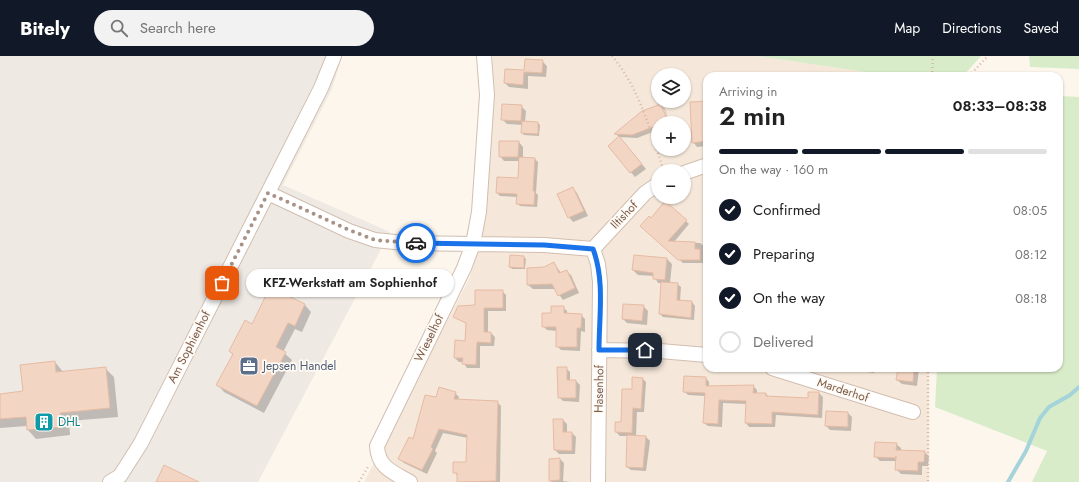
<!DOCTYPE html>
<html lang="en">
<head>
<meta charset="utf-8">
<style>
  :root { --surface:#fff; --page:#f2f2f2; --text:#222; --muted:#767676; --line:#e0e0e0; --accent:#111827 }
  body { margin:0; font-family:Jost,sans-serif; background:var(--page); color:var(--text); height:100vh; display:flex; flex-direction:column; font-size:15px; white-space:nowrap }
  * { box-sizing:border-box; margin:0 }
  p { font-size:13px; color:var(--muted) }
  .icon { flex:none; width:22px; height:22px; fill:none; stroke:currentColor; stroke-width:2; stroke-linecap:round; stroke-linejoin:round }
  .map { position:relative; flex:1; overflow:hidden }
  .sheet { position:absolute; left:703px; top:16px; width:360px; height:300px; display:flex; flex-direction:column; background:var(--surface); border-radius:12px; box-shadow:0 1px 3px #0004 }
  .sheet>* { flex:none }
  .buttons { position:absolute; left:651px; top:12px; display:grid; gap:8px }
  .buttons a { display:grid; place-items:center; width:40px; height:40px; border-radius:50%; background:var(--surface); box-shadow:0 1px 3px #0004; font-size:20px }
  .pin { position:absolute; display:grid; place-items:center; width:34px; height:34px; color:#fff; margin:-17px; border-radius:8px; box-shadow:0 2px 6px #0006 }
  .courier { position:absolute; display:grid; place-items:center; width:40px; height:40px; margin:-20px; border:3px solid #1a73e8; border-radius:50%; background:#fff; color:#222; box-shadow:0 1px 5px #0007 }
  .bubble { position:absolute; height:28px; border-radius:14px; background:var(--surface); box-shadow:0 1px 3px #0004; font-size:13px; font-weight:600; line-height:28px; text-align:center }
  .headline em { font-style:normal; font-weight:600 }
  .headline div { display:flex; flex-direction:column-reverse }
  .headline { display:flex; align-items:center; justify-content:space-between; height:68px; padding:0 16px }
  h1 { font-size:26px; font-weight:600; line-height:30px }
  .bar { display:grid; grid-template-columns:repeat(4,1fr); gap:6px 4px; align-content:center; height:48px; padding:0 16px }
  .bar i { height:5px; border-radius:3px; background:var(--line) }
  .bar .current { background:var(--accent) }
  .bar p { grid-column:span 4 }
  ol { padding:0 16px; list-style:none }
  li { display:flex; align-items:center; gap:12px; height:44px }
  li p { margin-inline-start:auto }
  li .icon { padding:4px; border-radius:50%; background:var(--accent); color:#fff; stroke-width:4 }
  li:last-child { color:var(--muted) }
  li i { width:22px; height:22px; border:2px solid var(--line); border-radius:50% }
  header { display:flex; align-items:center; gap:24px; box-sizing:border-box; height:56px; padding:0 20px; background:var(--accent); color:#fff }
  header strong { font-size:19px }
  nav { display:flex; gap:22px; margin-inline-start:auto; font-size:14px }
  .search { width:280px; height:36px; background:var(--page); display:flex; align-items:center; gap:10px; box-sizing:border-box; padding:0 14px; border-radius:22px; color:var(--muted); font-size:15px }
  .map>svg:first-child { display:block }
</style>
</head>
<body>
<header>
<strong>Bitely</strong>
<div class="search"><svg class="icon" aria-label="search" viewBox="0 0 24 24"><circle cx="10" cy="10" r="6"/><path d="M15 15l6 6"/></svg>Search here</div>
<nav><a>Map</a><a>Directions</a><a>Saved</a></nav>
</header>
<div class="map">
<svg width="1079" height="426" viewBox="0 0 1079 426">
  <rect width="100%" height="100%" fill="#fdf6ec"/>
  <!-- residential -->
  <path fill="#f5e8da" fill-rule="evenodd" d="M493,0H757L892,20H707V312H929V426H364L470,221L483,169ZM658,19H684V45H658ZM658,67H684V93H658ZM658,115H684V141H658Z"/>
  <!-- industrial -->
  <path fill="#efe9e4" d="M0,0H342L332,33L283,129L390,176L258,426H0Z"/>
  <!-- green -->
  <path fill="#d8ecc9" d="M757,0H981L963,20H892Z
    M1029,0H1079V13L1030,11Z
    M1059,40L1079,41V426H1032L1047,395L935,351L937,312H1059Z"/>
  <!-- shadow -->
  <path fill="#0003" d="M542,5L547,10L546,21L528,20V33L509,31L505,27Z
    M706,24H707V41Z
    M707,47V90L697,91L693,86Z
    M521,50L526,55L525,66L538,67L540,69L539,80L524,79L522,77L523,69L507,68L502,63Z
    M661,50L665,53L669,66L672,67H669L664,53H662L667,67H658V74L637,82L619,81L616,78Z
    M519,86L523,91V103H535L538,106L536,137L538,139L537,151L520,150L517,147L518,141L500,140L497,137L519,123L520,105H504L500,100Z
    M624,86L646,113L635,121L609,90Z
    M665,93H679L669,97Z
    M573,133L577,137L588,160L573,166L569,161Z
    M686,165L689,168L674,186L700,187L704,190L703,207H683L645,173Z
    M635,200L667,203L672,208L670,227L677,228L681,231L680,245L692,246L695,250L694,264L663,261L660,258L662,227H658L654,220L638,219L633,214Z
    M524,201L526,203L525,213H512L510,211Z
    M554,207L561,217L566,215L571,219L579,237L563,244L555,233H533L528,229L544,212Z
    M502,235L506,239V255H488V277H491L495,281L494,290H480V312H467L463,306H459L455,302L466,286L467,268L454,260L476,250Z
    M305,249L311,256L302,276L295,273L283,296L292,304L264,357L224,336L218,329L233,299L230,295L253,269Z
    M643,250L648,255L647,269L627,267L623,263Z
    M563,251L567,255V258L581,259L585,263V276L581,275L580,295L561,294L557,290V275L547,274L543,270L552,258Z
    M55,306L64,317L105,312L114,321L118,361L69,365L70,379L36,383L28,374L27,370L0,372V339L24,336Z
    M566,312L570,316V325H576L580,329L579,346L563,345L559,341Z
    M856,312H875L874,317L859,315Z
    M899,312H919L917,330L902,328L897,324Z
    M642,322L646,326L644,356H637L636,380L646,381L650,385L646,415L631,414L627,411L628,380H620L616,376L621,367L632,334Z
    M706,322L709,326V331L753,330L757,334V338H766L769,341L809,343L819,337L823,341L822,362L776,359L775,371H749L746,367V348L723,347L722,371L708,370L704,367L705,340L688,339L684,335Z
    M455,337L459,341L458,345L497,346L501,350L500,426H458V420L454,416L467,407L468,382L443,377L435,395L437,397L427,418L404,407L399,402L414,384L437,343Z
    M848,357L852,361L851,375L830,374L826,370Z
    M563,364L567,368V377H572L576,381L575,398H559L555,394Z
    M896,388L901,392V395L924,396L929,400L928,410H922V419L901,418L896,413L897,405H880L875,400Z
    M560,403L564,407L563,425L570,426H551L550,404Z"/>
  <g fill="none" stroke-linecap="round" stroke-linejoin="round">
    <!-- stream -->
    <path stroke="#a5d3da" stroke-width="4" d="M1008,426L1026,395L1040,362L1049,351L1070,339L1079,331"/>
  </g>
  <!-- building -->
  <path fill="#f3d5c3" stroke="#e6bba3" d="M525,3L543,4L542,17L524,16L523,29L504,27L505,13L524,14Z
    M707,45V85L692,87L690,46Z
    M502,48L522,49L521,65L501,64Z
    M661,48L668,67H658V69L632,79L614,78L642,55Z
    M522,65L538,66V78L521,77Z
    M619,80L642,108L630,117L608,90Z
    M499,85H519L518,101H499Z
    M519,101L535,102L533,135H535L534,149L516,148L517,138L496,137L497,121L518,122Z
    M573,131L584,155L568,162L557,138Z
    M665,145L687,164L668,185L695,186V193H700V204H678L640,170L649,160L651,162Z
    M510,199L524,200V212L509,211Z
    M634,199L667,202L665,224L653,223V217L632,214Z
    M554,206L559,217L567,214L575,232L558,240L552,228L527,229V212L544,211Z
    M661,226L678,227L677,244L692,245L691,262L659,258Z
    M270,231L305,248L295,270L288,267L276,291L286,296L257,350L216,329L233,298L229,295L245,264L252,268Z
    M475,234H503V252H484V276H491V287L477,286L476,309L462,308L463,302H454L455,284L465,285L466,267L453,261L458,250L475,249Z
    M623,248L644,249L642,265L622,263Z
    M551,250H564V257L582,258L581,272H577V291H556V271H542V257H551Z
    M55,305L56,316L106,311L110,352L60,357L62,371L27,374L26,361L0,363V338L23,335L20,309Z
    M557,311H567V324H576V342H558Z
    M898,312H914L913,326L896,324Z
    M684,320L706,321V330L754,329L753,337H766V340L808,342V336H819L818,359L772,356V368L745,367L746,345L719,344L718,368L703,367L705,337L683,336Z
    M632,321L643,322L641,353L633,352L632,377L615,376V366H621L622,333H632Z
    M439,331L456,336L454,343L498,345L496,425L457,426V417H453V406H466L467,379L439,373L431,391L433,393L422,414L398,403L409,381L413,383L425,339L436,341Z
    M826,355L848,356V371L825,370Z
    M553,363H563V376H572V395L554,394Z
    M627,379L646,380L643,412L626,411Z
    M875,386L897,387L896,394L925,395L924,406H918V415L895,414L896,400V402L874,401Z
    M560,402V424L549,425V403Z
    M164,409L199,426H156Z"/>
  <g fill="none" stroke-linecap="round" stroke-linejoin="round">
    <!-- street casing -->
    <g stroke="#d1beb0" stroke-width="16">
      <path id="street" d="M684,117L707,109
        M268,137L349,175L375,184L404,187L544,189L593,193L598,208L600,226L598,426
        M593,193L645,137L658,128
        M599,294L660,295L707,299
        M772,312L913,356
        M110,426L120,420L141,387L321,32L334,0
        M410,426C393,416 378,412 377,390L464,212L473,188L479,156L487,39L484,0"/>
    </g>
    <!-- path -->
    <path stroke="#d9b8a5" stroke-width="2.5" stroke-dasharray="1 3" stroke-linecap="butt" d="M612,0C640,33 650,75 664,115
      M932,20L933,0
      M969,20L988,0
      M928,312V426
      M359,426L369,409"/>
    <!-- street -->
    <use href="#street" stroke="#fff" stroke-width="14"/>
  </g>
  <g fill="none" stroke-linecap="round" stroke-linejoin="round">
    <!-- done -->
    <path stroke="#a89285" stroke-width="4" stroke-dasharray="0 7.2" d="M222,227L268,137L349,174L375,184L416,187"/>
    <!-- route -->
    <path stroke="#1a73e8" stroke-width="5" d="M416,187L544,189L593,193C605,224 599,261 599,294H645"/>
  </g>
  <!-- icons -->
  <defs>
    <g id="office-square" transform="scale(1)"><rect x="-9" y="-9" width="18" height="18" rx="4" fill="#5c6f8a" stroke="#fffaf3"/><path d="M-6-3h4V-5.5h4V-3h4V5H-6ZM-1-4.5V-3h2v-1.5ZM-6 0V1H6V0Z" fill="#fff"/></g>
    <g id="building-square" transform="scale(1)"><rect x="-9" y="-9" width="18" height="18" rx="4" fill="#0f9aa8" stroke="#fffaf3"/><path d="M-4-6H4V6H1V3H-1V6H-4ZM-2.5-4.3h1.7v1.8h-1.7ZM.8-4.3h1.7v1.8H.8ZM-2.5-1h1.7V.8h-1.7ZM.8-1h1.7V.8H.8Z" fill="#fff"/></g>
  </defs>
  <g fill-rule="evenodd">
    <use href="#office-square" x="249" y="310"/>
    <use href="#building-square" x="44" y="366"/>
  </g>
  <g text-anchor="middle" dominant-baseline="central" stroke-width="3.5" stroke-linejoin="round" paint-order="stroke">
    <!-- street labels -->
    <g font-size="12" fill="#7a5c4d" stroke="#fffaf3">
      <text transform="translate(624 159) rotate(-46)">Iltishof</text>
      <text transform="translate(429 282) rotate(-64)">Wieselhof</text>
      <text transform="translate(189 291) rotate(-63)">Am Sophienhof</text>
      <text transform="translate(599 333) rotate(-89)">Hasenhof</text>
      <text transform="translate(843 334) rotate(18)">Marderhof</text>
    </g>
    <!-- service labels -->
    <g font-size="12" fill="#4e5e75" stroke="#fffaf3" text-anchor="start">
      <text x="263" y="310">Jepsen Handel</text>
    </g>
    <!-- culture labels -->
    <g font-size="12" fill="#0d838f" stroke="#fffaf3" text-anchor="start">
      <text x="58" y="366">DHL</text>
    </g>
  </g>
</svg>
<div class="buttons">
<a><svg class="icon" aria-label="layers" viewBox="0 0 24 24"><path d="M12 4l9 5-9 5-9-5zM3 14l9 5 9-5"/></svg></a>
<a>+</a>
<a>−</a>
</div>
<div class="pin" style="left:222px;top:227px;background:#ea580c"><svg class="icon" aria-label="bag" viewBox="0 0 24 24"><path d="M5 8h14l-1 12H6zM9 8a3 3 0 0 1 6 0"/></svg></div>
<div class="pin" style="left:645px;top:294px;background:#1f2937"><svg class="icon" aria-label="home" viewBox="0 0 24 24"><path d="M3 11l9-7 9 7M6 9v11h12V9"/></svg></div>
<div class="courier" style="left:416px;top:187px"><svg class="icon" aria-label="car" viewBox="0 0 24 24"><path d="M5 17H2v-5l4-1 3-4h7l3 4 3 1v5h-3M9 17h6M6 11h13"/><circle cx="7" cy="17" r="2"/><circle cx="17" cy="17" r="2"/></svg></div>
<div class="bubble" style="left:246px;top:213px;width:208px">KFZ-Werkstatt am Sophienhof</div>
<section class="sheet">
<div class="headline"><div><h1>2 min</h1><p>Arriving in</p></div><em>08:33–08:38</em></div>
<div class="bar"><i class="current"></i><i class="current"></i><i class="current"></i><i></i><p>On the way · 160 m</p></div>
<ol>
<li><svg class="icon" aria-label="check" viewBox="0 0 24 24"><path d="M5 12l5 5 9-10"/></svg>Confirmed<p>08:05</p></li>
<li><svg class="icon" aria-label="check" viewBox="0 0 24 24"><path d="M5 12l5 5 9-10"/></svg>Preparing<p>08:12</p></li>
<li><svg class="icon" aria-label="check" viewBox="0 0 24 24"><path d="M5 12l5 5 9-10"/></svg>On the way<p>08:18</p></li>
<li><i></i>Delivered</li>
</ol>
</section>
</div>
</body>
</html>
